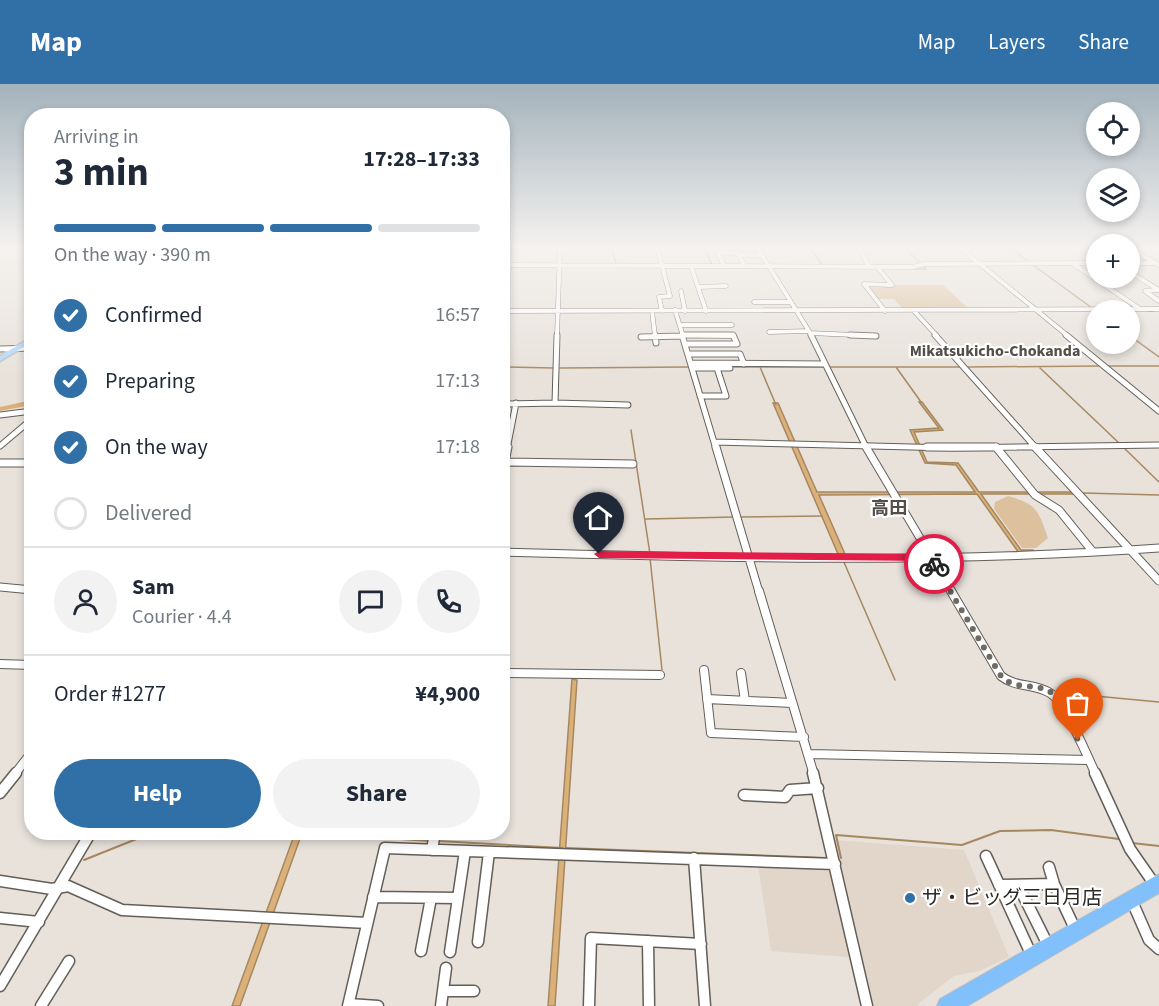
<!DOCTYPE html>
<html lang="en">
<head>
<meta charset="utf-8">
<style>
  :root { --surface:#fff; --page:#f2f2f3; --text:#1f2937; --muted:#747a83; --line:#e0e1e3; --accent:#3170a7 }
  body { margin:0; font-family:"Source Sans 3","Noto Sans JP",sans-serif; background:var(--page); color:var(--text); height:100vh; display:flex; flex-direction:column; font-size:22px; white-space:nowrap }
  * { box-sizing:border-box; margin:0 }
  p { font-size:20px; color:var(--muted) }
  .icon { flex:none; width:33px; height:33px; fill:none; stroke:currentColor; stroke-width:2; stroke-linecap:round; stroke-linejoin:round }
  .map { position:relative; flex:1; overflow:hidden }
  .sheet { position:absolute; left:24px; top:24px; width:486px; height:732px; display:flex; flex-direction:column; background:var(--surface); border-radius:24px; box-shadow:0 3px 9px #0003 }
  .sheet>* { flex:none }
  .tools { position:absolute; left:1086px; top:18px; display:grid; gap:12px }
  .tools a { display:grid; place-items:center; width:54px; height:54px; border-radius:50%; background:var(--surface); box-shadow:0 3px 9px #0003; font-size:30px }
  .pin { position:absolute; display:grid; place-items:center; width:51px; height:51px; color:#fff; margin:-62px -26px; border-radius:50% 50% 50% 0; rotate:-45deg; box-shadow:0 0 6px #0007 }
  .pin .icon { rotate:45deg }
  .courier { position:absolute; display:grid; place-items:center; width:60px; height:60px; margin:-30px; border:4px solid #e11d48; border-radius:50%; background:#fff; color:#222; box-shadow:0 2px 8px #0007 }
  .overview em { font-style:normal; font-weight:700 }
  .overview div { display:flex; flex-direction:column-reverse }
  .overview { display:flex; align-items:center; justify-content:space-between; height:102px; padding:0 30px }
  h1 { font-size:39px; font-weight:700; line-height:45px }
  .bar { display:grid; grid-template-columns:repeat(4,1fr); gap:9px 6px; align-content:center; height:72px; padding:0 30px }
  .bar i { height:8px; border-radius:4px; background:var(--line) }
  .bar .active { background:var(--accent) }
  .bar p { grid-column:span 4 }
  .line { display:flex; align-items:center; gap:15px; padding:0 30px; border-top:2px solid var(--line) }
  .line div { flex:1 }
  .round { display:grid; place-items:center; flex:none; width:63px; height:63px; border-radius:32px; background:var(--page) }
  ol { padding:0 30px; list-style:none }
  li { display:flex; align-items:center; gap:18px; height:66px }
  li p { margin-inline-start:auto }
  li .icon { padding:6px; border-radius:50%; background:var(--accent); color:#fff; stroke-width:4 }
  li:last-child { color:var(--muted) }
  li i { width:33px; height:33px; border:3px solid var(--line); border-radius:50% }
  .action { display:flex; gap:12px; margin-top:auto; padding:12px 30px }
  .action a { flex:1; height:69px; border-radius:36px; background:var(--accent); color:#fff; font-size:24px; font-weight:700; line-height:69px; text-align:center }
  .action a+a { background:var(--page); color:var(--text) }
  header { display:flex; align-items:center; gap:36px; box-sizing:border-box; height:84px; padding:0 30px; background:var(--accent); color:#fff }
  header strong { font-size:28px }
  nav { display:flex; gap:33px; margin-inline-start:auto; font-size:21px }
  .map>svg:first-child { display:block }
</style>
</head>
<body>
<header>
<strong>Map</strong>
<nav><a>Map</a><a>Layers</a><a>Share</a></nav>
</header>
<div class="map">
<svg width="1159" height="922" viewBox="0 0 1159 922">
  <rect width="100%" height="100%" fill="#e8e2db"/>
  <!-- built -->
  <path fill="#e1d6c9" d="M835,756L964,766L1009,873L979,887L954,892L919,919L918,922H871L859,874L771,867L758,781L840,784Z"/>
  <!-- green -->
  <path fill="#ddc19f" d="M866,201H943L969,225L904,226L894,215H877Z
    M1008,412C1037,420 1038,426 1048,454L1036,464H1022L994,425L995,418Z"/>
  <!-- water -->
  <path fill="#dbb079" stroke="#a68860" stroke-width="1.5" d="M919,318H922L943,346L914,348L927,378L958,379L979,408H1073L1075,410H981L1021,466H1033L1034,468L1019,469L977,410L819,411L845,470H838L773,319H778L817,408H975L956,381L925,379L910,346L939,344Z
    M572,595L577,596L555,922H548Z
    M295,749H302L240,922H232Z"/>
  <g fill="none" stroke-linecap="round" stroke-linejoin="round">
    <!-- stream-far1 -->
    <path stroke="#a68860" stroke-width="1.5" d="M611,163L616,179
      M704,163L712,181
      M809,163L823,182
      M904,163L920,179
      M1009,163L1029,178
      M1033,181L1092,224
      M915,185H926L923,182H925
      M1148,227H1153
      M502,243L505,229
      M1130,252L1159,273
      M1108,282H1159
      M502,283L553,284
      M730,283H823
      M760,283L776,321
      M830,283H960
      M896,283L921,318
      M967,283L1101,282
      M560,284L690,283
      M1040,284L1119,359
      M631,346L650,470
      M1123,363L1159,398
      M1083,409L1159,411
      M739,433L822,432
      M646,435L735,433
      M650,474L662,586
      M843,476L895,596
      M1063,609L1159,618"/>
    <!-- stream -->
    <path stroke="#a68860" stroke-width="2" d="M298,748L430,757
      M438,757L562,764
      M1132,759L1159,762
      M566,764L826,774
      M841,774L836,751L962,761L1000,747L1051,746L1119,755
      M84,776L154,748"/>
    <!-- river -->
    <path fill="#dbb079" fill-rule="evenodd" d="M32,316V321L0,327V323Z"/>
    <!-- street-far4 casing -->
    <g stroke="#635e58" stroke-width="5">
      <path id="street-far4" d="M657,163L670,212L659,213L662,227
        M757,163L812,252
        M859,163L869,183
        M959,163L1068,252
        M1130,164L1159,181
        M739,171H762
        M1072,179L1140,225
        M1130,179H1153
        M502,181L913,183L924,180L1096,179
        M691,182L706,227
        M724,182L718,169H737L745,182
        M877,183L892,201L864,200L885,227
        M1130,188L1159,206L1145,207L1159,217
        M699,203L726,202
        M681,207L685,227
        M754,218H791
        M675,226L683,252
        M502,227L1159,225
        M652,227L655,252
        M914,227L937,252
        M680,241H732
        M769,248L809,247
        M810,249L876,252
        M683,251L734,252
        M557,252L560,163
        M669,252H683"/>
    </g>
    <!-- street-far3 casing -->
    <g stroke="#635e58" stroke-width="7">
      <path id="street-far3" d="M655,251L656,259
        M682,251L716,365
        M683,251H733L737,260H685
        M811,251L867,365
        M850,251L876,252
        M935,251L1037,365
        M1066,251L1159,327
        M641,253L683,252
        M0,265L32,264
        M688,270H740L744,280
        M691,279L825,280
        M692,284H730
        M700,312H726L717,284
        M555,319L628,321
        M502,320L555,319L557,251
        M0,331L32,327
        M714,358L952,364L1159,361
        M0,362L32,335
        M507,365L516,319"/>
    </g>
    <!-- street-far2 casing -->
    <g stroke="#635e58" stroke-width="9">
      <path id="street-far2" d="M716,363L759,508
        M866,363L952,508
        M927,363H996
        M996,363L1035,411L1059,426L1093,468
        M1035,363L1159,497
        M502,378L633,380
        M0,379H32
        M502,393L508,363
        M502,468C721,474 940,480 1159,464
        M0,503L32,506"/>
    </g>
    <!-- street-far1 casing -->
    <g stroke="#635e58" stroke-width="10">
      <path id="street-far1" d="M759,507L814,691
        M951,507L1001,592C1016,604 1034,599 1050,609C1064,617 1088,673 1096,691
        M0,580L32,581
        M704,586L711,649L804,653
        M502,589L660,591
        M741,589L745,617
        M707,615L792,619
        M809,670L1088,676
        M14,691L32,668"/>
    </g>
    <!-- street casing -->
    <g stroke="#635e58" stroke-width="13">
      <path id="street" d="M813,689L867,922
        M1095,689L1130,765L1155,801
        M0,709L16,689
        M744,711L785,713L790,706L818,704
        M432,766L435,748
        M986,772L1031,870
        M694,774L705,922
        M1049,783L1054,800L1076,847
        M0,797L52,805L68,802L122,826L367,839
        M999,801L1054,800
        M1018,801L1049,863
        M373,813L458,814
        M1131,815L1149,856L1159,865
        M0,834L39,838
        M648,857L649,922
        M478,858L489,768
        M421,867L431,814
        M450,868L465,767
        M0,902L91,748
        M443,907H474
        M349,920L378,922
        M41,922L69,877
        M348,922L385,764L835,780
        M441,922L446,884
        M589,922L591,854L701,860"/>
    </g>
    <!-- primary casing -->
    <g stroke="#c0bfbe" stroke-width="3">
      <path id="primary" d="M32,253V258L0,277V272Z"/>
    </g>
    <!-- highway casing -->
    <g stroke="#c0bfbe" stroke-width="2">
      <path id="highway" d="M1159,790V809L967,922H937L940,915Z"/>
    </g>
    <!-- street-far4 -->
    <use href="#street-far4" stroke="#fff" stroke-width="4"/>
    <!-- street-far3 -->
    <use href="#street-far3" stroke="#fff" stroke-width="5"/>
    <!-- street-far2 -->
    <use href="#street-far2" stroke="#fff" stroke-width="7"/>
    <!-- street-far1 -->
    <use href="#street-far1" stroke="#fff" stroke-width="8"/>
    <!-- street -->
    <use href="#street" stroke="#fff" stroke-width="10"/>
    <!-- primary -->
    <use href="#primary" fill="#b3d9fc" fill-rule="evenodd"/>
    <!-- highway -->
    <use href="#highway" fill="#81c0fa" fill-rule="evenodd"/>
  </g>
  <!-- sky -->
  <linearGradient id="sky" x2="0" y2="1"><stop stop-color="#a3b2bc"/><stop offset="0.56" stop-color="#f5f2ef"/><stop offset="1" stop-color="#f5f2ef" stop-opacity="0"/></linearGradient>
  <rect width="1159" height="292" fill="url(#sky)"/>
  <!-- route -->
  <path fill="#e11d48" d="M599,467L930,470L934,471L939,480L934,483L927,477L599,474L594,470Z"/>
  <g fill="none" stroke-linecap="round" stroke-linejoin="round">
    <!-- done -->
    <path stroke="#6e6a66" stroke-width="6" stroke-dasharray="0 10.8" d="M934,480L1001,592C1016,608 1038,597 1053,610C1065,619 1071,642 1078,656"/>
  </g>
  <!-- markers -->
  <circle fill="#3170a7" stroke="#fff" stroke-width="2" cx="910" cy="814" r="6"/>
  <g text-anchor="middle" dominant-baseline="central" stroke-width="4.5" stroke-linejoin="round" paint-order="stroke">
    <!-- far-quarter labels -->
    <g font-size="16" font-weight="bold" fill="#534e48" stroke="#fff">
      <text x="995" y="267">Mikatsukicho-Chokanda</text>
    </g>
    <!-- neighbourhood labels -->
    <g font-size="18" font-weight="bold" fill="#534e48" stroke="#fff">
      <text x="889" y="424">高田</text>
    </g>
    <!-- near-poi labels -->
    <g font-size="20" fill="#2c2a27" stroke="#fff" text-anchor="start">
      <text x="922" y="814">ザ・ビッグ三日月店</text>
    </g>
  </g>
</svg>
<div class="tools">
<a><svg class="icon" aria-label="locate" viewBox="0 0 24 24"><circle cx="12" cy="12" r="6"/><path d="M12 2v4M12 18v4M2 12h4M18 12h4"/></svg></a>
<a><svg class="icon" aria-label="layers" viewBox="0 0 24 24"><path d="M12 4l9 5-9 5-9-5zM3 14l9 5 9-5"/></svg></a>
<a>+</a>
<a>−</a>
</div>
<div class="pin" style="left:1078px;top:656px;background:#ea580c"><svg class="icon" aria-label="bag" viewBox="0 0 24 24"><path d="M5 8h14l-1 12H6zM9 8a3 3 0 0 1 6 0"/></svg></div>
<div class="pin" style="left:599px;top:470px;background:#1f2937"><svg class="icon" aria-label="home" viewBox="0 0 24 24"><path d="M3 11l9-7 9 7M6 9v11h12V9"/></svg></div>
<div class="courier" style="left:934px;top:480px"><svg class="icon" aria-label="bike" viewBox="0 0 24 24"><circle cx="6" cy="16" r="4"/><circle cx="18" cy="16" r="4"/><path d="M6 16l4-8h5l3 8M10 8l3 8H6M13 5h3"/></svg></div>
<section class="sheet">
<div class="overview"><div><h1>3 min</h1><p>Arriving in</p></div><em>17:28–17:33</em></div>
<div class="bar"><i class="active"></i><i class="active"></i><i class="active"></i><i></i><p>On the way · 390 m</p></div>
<ol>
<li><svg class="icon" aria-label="check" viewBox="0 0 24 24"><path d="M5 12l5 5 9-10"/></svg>Confirmed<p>16:57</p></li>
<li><svg class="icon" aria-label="check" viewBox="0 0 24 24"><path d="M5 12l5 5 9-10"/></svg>Preparing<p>17:13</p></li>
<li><svg class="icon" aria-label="check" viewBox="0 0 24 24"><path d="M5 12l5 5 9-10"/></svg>On the way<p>17:18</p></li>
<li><i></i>Delivered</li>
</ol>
<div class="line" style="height:108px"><a class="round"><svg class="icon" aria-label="person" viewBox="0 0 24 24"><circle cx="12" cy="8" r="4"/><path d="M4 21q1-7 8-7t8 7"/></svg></a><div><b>Sam</b><p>Courier · 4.4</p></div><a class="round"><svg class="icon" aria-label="chat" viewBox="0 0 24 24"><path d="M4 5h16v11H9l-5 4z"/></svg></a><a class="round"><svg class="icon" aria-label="phone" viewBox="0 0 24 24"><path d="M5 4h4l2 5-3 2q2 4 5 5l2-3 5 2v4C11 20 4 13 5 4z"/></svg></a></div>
<div class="line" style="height:78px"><div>Order #1277</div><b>¥4,900</b></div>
<div class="action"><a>Help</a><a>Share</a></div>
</section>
</div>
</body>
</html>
